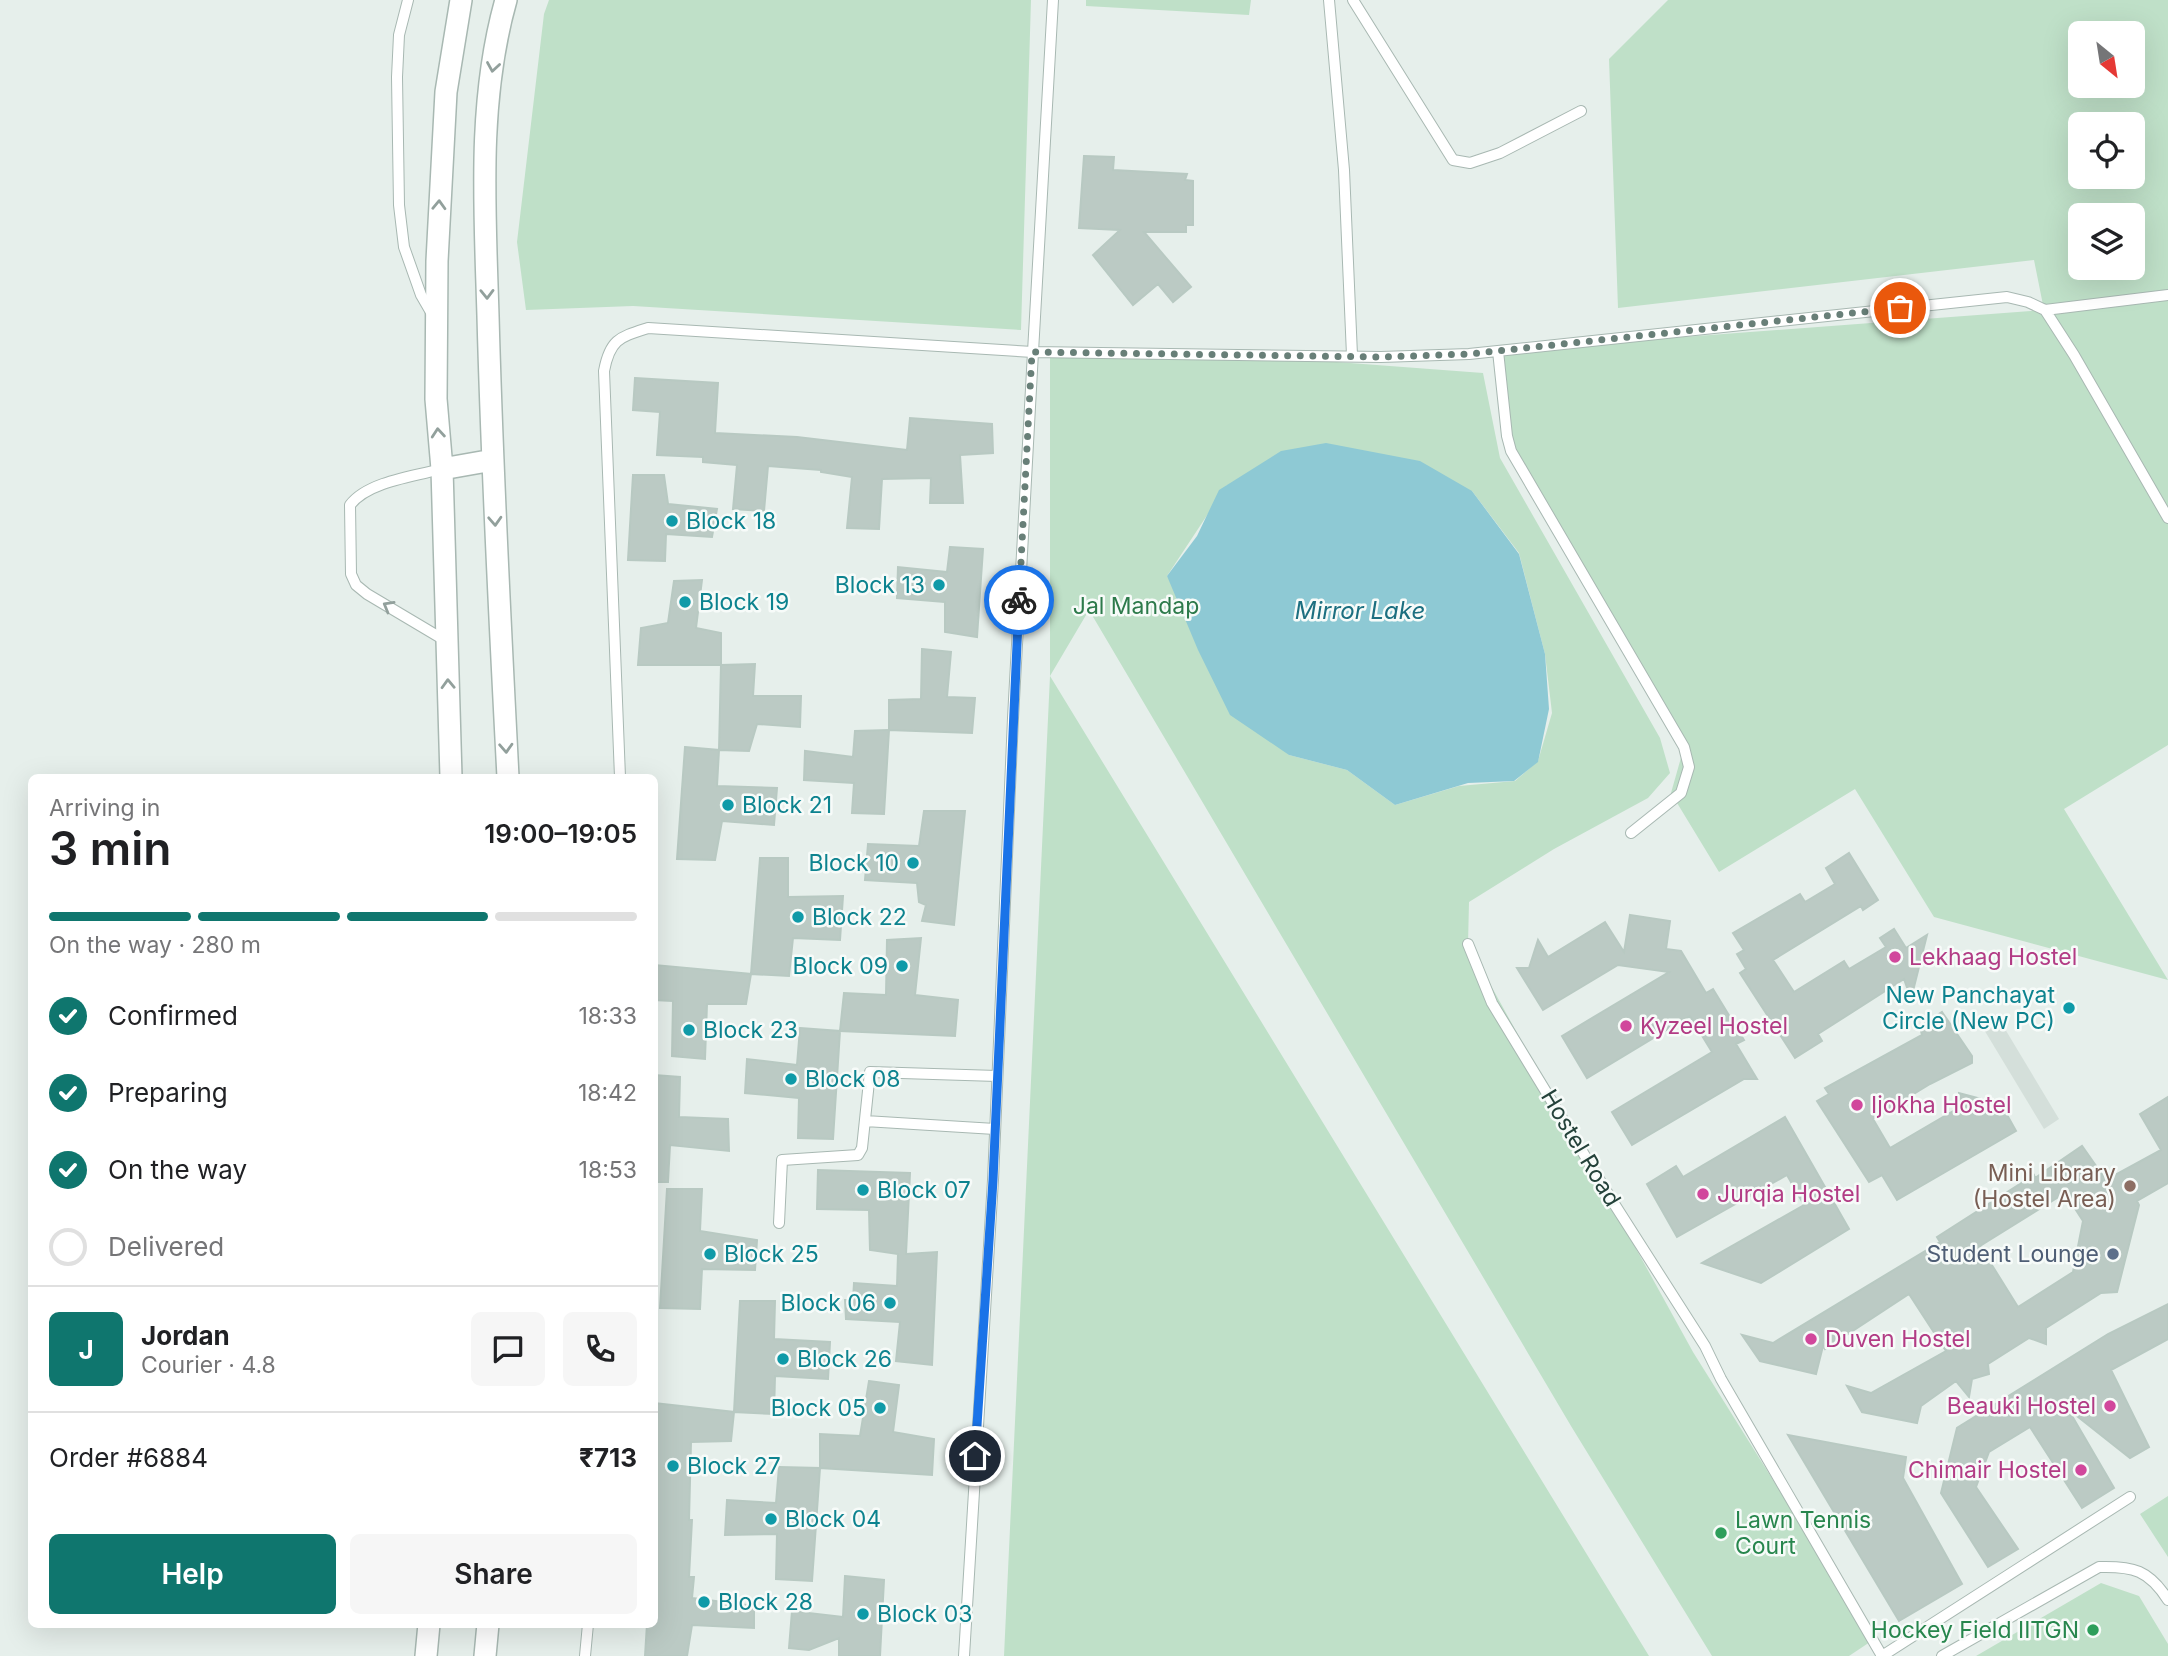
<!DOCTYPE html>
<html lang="en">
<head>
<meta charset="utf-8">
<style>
  :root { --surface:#fff; --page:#f6f6f6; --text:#202124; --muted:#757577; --line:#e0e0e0; --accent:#0f766e }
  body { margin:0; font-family:Inter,sans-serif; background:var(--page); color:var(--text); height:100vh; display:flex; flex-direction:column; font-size:26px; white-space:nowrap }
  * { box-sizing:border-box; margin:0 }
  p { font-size:23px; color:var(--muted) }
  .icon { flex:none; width:38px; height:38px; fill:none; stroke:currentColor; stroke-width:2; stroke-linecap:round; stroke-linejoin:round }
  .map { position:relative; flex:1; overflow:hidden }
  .panel { position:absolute; left:28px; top:774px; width:630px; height:854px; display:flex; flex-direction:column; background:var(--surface); border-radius:10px; box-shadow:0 7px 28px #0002 }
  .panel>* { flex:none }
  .needle { width:46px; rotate:150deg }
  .tools { position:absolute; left:2068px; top:21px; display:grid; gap:14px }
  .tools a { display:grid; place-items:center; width:77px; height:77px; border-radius:10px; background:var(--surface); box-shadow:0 7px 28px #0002; font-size:35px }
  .pin { position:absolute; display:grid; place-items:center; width:60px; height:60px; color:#fff; margin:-30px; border:4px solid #fff; border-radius:50%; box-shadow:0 2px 7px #0007 }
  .courier { position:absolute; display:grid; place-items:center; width:70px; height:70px; margin:-35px; border:5px solid #1a73e8; border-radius:50%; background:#fff; color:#222; box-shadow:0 2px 9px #0007 }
  .head em { font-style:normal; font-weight:600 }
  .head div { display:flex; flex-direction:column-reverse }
  .head { display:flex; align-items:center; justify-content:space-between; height:119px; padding:0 21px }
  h1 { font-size:46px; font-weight:600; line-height:52px }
  .bar { display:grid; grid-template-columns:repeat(4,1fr); gap:10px 7px; align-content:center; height:84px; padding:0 21px }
  .bar i { height:9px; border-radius:5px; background:var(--line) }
  .bar .on { background:var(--accent) }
  .bar p { grid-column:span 4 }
  .line { display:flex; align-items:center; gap:18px; padding:0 21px; border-top:2px solid var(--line) }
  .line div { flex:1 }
  .round { display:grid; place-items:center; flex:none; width:74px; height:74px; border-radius:10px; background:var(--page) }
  ol { padding:0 21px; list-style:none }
  li { display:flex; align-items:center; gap:21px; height:77px }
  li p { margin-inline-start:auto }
  li .icon { padding:7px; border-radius:50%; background:var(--accent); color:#fff; stroke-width:4 }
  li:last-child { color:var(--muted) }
  li i { width:38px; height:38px; border:4px solid var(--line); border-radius:50% }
  .button { display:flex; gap:14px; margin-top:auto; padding:14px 21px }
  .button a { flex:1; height:80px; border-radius:10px; background:var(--accent); color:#fff; font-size:28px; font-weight:600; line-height:80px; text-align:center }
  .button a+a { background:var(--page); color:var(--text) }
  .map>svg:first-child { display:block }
</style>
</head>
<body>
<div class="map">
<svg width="2168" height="1656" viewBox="0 0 2168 1656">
  <rect width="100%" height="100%" fill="#e6efeb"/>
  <!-- built -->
  <path fill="#d4dfda" d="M1999,1019L2059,1119L2044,1129L1983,1028Z"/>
  <!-- green -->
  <path fill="#bfe0c8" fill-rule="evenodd" d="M549,0H1031L1021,330L633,306L526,310L517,242L544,14Z
    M1086,0H1251L1249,15L1086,6Z
    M1668,0H2168V745L2064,809L2168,980L1934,917L1855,789L1719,872L1671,793L1684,747L1507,436L1498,351L2044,310L2034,260L1618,308L1609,59ZM2081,33H2133V86H2081ZM2081,124H2133V177H2081ZM2081,215H2133V268H2081Z
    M1050,351L1229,354L1483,373L1500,458L1660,738L1670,773L1648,798L1554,849L1469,902L1468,944L1693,1352L1873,1640L1849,1656H1712L1571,1426L1089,610L1050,676L1649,1656H1004L1050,676ZM1227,485L1472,491L1519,553L1545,654L1552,713L1538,761L1515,781L1459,786L1395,805L1347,770L1289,755L1167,576Z
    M2168,1496V1557L2140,1514Z
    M2101,1583L2139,1596L2168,1644V1656H1976Z"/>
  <!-- water -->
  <path fill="#8ec9d4" d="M1326,443L1420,461L1472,491L1519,554L1545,654L1549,709L1538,762L1514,781L1468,783L1395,805L1347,770L1289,755L1230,715L1198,650L1167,576L1197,536L1219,490L1281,451Z"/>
  <!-- building -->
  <path fill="#bbcac4" stroke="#b8c9c2" stroke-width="2" fill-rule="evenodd" d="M1084,156L1114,157L1113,170L1187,174L1185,180L1193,181V225H1186V232H1144L1191,287L1173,302L1158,284L1133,305L1093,255L1120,230L1079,228Z
    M635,378L718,383L715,433L797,437L907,450L910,418L992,424L993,453L960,455L963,503H930L931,478L882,479L879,529L847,528L852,477L821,472V470L768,466L764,511L733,509L737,465L703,462V457L657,455L660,412L633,410Z
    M633,475H664L668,504L717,509L712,537L666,534L665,561L628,560Z
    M950,547L983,549L977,637L945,632V602L897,598L898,567L947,572Z
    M702,580L696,628L721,633V665H638L641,628L668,623L674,581Z
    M922,649L951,652L947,697L975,698L972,733L889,730V700L921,699Z
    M755,664L753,696H801L800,727L757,724L749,751L719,750L721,665Z
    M889,730L884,814L852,813L854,783L804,780L805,751L853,757L855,731Z
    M685,747L719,750L717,786L777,788L774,825L722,821L715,860L677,859Z
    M924,811H965L954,925L922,921L926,905L919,902L917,883L865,880L868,844L919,846Z
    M1849,853L1878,900L1863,910L1861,906L1773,960L1794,992L1844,961L1849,969L1886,947L1880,938L1894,929L1906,948L1927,935L1911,999L1904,979L1818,1034L1822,1041L1795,1058L1740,973L1746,969L1737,954L1744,950L1733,933L1800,894L1805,902L1835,884L1826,868Z
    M760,858H788V897L843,896L840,940L793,938L789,976L751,974Z
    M1630,915L1670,921L1666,949L1681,951L1706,993L1713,989L1744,1040L1736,1044L1757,1079H1744L1632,1145L1612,1112L1712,1052L1690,1016L1587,1078L1562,1036L1669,972L1618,965L1543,1010L1517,968H1529L1538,940L1548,957L1605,922L1624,952Z
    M921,938L915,995L958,1000L955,1036L840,1031L844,993L886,995L887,940Z
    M654,965L751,974L746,1004H707L705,1059L672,1056L673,1001L654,1000Z
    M1942,1012L1972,1056V1063L1930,1084L1873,1119L1890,1148L1960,1107L1959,1093L2001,1104L2016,1131L1897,1200L1882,1175L1869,1182L1817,1101L1829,1094L1825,1088L1922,1035L1920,1027Z
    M800,1028L840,1031L833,1139L798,1138L799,1098L745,1093L747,1059L797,1065Z
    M654,1075L680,1077L679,1117L728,1119L729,1151L670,1145L668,1182H654Z
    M2168,1097V1183L2137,1201L2139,1205L2117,1292L2101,1293L2046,1328V1344L2029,1338L1988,1364L1989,1374L1972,1379L1969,1397L1956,1381L1921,1406L1917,1423L1862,1412L1847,1386L1871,1393L1946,1351L1909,1294L1825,1349L1823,1346L1816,1374L1760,1361L1742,1335L1773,1343L1940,1242L1937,1237L2034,1175L2035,1178L2082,1146L2106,1180L2161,1150L2140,1114ZM2065,1193L2083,1221L2073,1272L2018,1307L1980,1246Z
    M1785,1117L1849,1229L1761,1283L1702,1263L1804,1205L1787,1175L1677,1237L1647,1184L1676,1166L1683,1177Z
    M818,1170L910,1173L906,1254L937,1252L932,1365L896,1361L900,1322L846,1319L845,1300H853L854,1283L897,1286L898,1254L870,1250L869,1210L817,1209Z
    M667,1189H702L700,1231L757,1240L755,1270L702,1269L700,1309L660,1308Z
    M740,1301H775L774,1339L830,1342L828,1379L775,1376L774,1414L734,1412Z
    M2168,1304V1339L2111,1370L2149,1447L2130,1458L2068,1409L2114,1488L2082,1508L2030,1427L1989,1452L1976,1487L2018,1549L1988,1567L1941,1493L1957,1428L2108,1334Z
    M869,1381L899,1385L893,1432L934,1439L932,1475L820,1468V1434L860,1436Z
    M654,1403L734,1412L731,1441L691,1442L689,1520H692L689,1577H694L692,1598L754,1606V1628L692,1625L687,1656H645L647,1624H654V1529L657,1499H654L656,1449L654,1448Z
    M1788,1435L1906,1457L1903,1478L1962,1584L1899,1621Z
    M779,1467L820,1468L812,1581L776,1579L777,1534L725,1535L727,1500L776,1503Z
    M845,1576L884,1580L880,1656H839V1638L809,1650L789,1648L792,1611L843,1617Z"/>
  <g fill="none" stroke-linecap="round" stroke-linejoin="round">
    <!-- service casing -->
    <g stroke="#a8b8b2" stroke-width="12">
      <path id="service" d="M408,0L399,35L397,77L399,205L404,247L421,295L432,314
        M1053,0L1033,352L1381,357L1469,354L2007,297L2028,302L2045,310L2074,355L2168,518
        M1329,0L1344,170L1352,355
        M1353,0L1453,160L1470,163L1500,153L1581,111
        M2045,310L2168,295
        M1498,351L1507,436L1511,451L1684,747L1689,767L1681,793L1631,833
        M442,469C414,476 367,482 350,505L351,574L356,585L367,594L446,641
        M620,777L604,371C610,339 620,337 648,328L1033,352L1013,718L993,1180L964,1656
        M1468,944L1492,1003L1613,1202L1705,1346L1721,1379L1882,1656
        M865,1121L995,1129
        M779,1223L782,1160L858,1155L862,1148L870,1072L997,1076
        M585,1656L588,1624
        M1882,1656L2130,1497
        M1942,1656L2099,1567C2133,1566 2149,1570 2168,1600"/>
    </g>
    <!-- tertiary casing -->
    <g stroke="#a8b8b2" stroke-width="24">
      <path id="tertiary" d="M506,0C477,102 485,211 488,316C492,470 500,624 508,777
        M442,469L493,460
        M451,777L442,469L436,399L437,261L446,92L461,0
        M426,1656L429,1624
        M485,1656L488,1624"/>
    </g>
    <!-- service -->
    <use href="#service" stroke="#fff" stroke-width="10"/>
    <!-- tertiary -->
    <use href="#tertiary" stroke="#fff" stroke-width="21"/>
  </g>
  <!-- one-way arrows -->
  <defs><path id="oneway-chevron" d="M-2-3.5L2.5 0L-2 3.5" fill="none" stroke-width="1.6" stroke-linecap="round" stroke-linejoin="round" transform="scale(1.75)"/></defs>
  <g stroke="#92a09c">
    <use href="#oneway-chevron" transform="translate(493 67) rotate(99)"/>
    <use href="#oneway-chevron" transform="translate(439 205) rotate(-88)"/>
    <use href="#oneway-chevron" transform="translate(487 294) rotate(89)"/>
    <use href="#oneway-chevron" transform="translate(438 433) rotate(-95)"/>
    <use href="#oneway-chevron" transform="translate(495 521) rotate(87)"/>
    <use href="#oneway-chevron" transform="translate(388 606) rotate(-150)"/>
    <use href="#oneway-chevron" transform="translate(448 684) rotate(-92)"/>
    <use href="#oneway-chevron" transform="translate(506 748) rotate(87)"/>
  </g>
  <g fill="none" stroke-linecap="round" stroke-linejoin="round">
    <!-- done -->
    <path stroke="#687f78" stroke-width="7" stroke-dasharray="0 12.6" d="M1019,600L1032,352L1381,357L1469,354L1900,308"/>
    <!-- route -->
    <path stroke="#1a73e8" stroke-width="9" d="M975,1456L993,1180L1019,600"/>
  </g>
  <!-- markers -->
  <g fill="#0f9aa8" stroke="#f7fbf9" stroke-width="2.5">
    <circle cx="672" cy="521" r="7"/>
    <circle cx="939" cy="585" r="7"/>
    <circle cx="685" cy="602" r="7"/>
    <circle cx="728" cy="805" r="7"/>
    <circle cx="913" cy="863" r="7"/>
    <circle cx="798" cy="917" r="7"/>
    <circle cx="902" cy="966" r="7"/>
    <circle cx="2069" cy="1008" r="7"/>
    <circle cx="689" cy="1030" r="7"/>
    <circle cx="791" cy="1079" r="7"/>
    <circle cx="863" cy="1190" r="7"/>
    <circle cx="710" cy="1254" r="7"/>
    <circle cx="890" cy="1303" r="7"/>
    <circle cx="783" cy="1359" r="7"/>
    <circle cx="880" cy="1408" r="7"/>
    <circle cx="673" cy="1466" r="7"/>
    <circle cx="771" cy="1519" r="7"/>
    <circle cx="704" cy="1602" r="7"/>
    <circle cx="863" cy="1614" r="7"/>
  </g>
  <g fill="#d1479c" stroke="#f7fbf9" stroke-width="2.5">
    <circle cx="1895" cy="957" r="7"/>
    <circle cx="1626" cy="1026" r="7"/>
    <circle cx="1857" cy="1105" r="7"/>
    <circle cx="1703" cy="1194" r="7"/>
    <circle cx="1811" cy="1339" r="7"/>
    <circle cx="2110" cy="1406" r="7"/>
    <circle cx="2081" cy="1470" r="7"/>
  </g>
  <circle fill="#8d6e63" stroke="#f7fbf9" stroke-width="2.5" cx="2130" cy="1186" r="7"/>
  <circle fill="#5c6f8a" stroke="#f7fbf9" stroke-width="2.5" cx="2113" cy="1254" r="7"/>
  <g fill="#2e9e5b" stroke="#f7fbf9" stroke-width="2.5">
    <circle cx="1721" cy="1533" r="7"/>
    <circle cx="2093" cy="1630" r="7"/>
  </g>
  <g text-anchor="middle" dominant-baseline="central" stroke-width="5" stroke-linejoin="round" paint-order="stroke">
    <!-- culture labels -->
    <g font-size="23" fill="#0d838f" stroke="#f7fbf9" text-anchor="start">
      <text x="686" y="521">Block 18</text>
      <text x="925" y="585" text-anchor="end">Block 13</text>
      <text x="699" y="602">Block 19</text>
      <text x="742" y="805">Block 21</text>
      <text x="899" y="863" text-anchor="end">Block 10</text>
      <text x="812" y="917">Block 22</text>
      <text x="888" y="966" text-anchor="end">Block 09</text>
      <text x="2055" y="995" text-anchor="end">New Panchayat<tspan x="2055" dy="26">Circle (New PC)</tspan></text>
      <text x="703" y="1030">Block 23</text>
      <text x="805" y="1079">Block 08</text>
      <text x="877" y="1190">Block 07</text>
      <text x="724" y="1254">Block 25</text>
      <text x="876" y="1303" text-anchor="end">Block 06</text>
      <text x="797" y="1359">Block 26</text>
      <text x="866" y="1408" text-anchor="end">Block 05</text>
      <text x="687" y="1466">Block 27</text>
      <text x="785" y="1519">Block 04</text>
      <text x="718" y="1602">Block 28</text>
      <text x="877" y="1614">Block 03</text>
    </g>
    <!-- park labels -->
    <g font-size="23" fill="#2d7a4b" stroke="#f7fbf9">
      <text x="1136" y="606">Jal Mandap</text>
    </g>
    <!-- hotel labels -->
    <g font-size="23" fill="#b23c85" stroke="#f7fbf9" text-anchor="start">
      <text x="1909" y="957">Lekhaag Hostel</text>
      <text x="1640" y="1026">Kyzeel Hostel</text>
      <text x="1871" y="1105">Ijokha Hostel</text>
      <text x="1717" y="1194">Jurqia Hostel</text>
      <text x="1825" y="1339">Duven Hostel</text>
      <text x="2096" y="1406" text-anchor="end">Beauki Hostel</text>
      <text x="2067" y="1470" text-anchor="end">Chimair Hostel</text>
    </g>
    <!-- street labels -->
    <g font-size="23" fill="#24423a" stroke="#f7fbf9">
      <text transform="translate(1581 1148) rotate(59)">Hostel Road</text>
    </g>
    <!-- education labels -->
    <g font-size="23" fill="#785e54" stroke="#f7fbf9" text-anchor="end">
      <text x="2116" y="1173">Mini Library<tspan x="2116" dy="26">(Hostel Area)</tspan></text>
    </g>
    <!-- service labels -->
    <g font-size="23" fill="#4e5e75" stroke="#f7fbf9" text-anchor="end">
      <text x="2099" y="1254">Student Lounge</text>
    </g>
    <!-- leisure labels -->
    <g font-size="23" fill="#27864d" stroke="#f7fbf9" text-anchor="start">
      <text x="1735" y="1520">Lawn Tennis<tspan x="1735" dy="26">Court</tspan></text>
      <text x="2079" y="1630" text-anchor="end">Hockey Field IITGN</text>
    </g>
    <!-- water labels -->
    <g font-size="24" font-style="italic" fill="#1c6f80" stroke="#f7fbf9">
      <text x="1360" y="610">Mirror Lake</text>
    </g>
  </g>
</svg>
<div class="tools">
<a><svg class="needle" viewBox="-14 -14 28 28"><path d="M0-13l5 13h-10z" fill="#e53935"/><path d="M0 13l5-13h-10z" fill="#757577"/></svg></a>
<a><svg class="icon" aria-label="locate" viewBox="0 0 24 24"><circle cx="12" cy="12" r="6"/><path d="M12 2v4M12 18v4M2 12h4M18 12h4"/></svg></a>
<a><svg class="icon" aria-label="layers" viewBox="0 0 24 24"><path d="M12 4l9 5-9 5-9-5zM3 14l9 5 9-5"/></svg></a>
</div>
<div class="pin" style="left:1900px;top:308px;background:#ea580c"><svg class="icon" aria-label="bag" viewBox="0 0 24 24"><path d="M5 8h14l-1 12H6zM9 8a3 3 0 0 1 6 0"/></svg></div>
<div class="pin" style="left:975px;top:1456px;background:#1f2937"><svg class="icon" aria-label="home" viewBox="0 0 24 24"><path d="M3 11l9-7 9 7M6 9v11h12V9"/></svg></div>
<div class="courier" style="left:1019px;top:600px"><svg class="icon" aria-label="bike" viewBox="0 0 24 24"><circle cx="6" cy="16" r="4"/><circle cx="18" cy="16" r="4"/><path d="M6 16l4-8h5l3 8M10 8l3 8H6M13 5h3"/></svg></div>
<section class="panel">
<div class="head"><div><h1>3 min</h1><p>Arriving in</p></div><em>19:00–19:05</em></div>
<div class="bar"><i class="on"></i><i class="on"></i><i class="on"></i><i></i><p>On the way · 280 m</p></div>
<ol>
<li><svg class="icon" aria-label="check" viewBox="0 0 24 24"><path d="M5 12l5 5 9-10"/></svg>Confirmed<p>18:33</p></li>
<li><svg class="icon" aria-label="check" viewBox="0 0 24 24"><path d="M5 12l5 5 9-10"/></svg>Preparing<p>18:42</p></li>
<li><svg class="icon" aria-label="check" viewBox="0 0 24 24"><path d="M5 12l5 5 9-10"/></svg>On the way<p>18:53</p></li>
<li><i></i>Delivered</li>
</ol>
<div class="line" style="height:126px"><b class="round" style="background:var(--accent);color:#fff">J</b><div><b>Jordan</b><p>Courier · 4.8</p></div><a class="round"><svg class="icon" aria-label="chat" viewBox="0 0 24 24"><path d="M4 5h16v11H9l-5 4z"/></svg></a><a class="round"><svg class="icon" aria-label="phone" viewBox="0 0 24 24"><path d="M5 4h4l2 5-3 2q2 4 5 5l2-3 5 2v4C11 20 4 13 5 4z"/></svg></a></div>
<div class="line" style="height:91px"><div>Order #6884</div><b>₹713</b></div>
<div class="button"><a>Help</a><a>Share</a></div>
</section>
</div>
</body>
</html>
